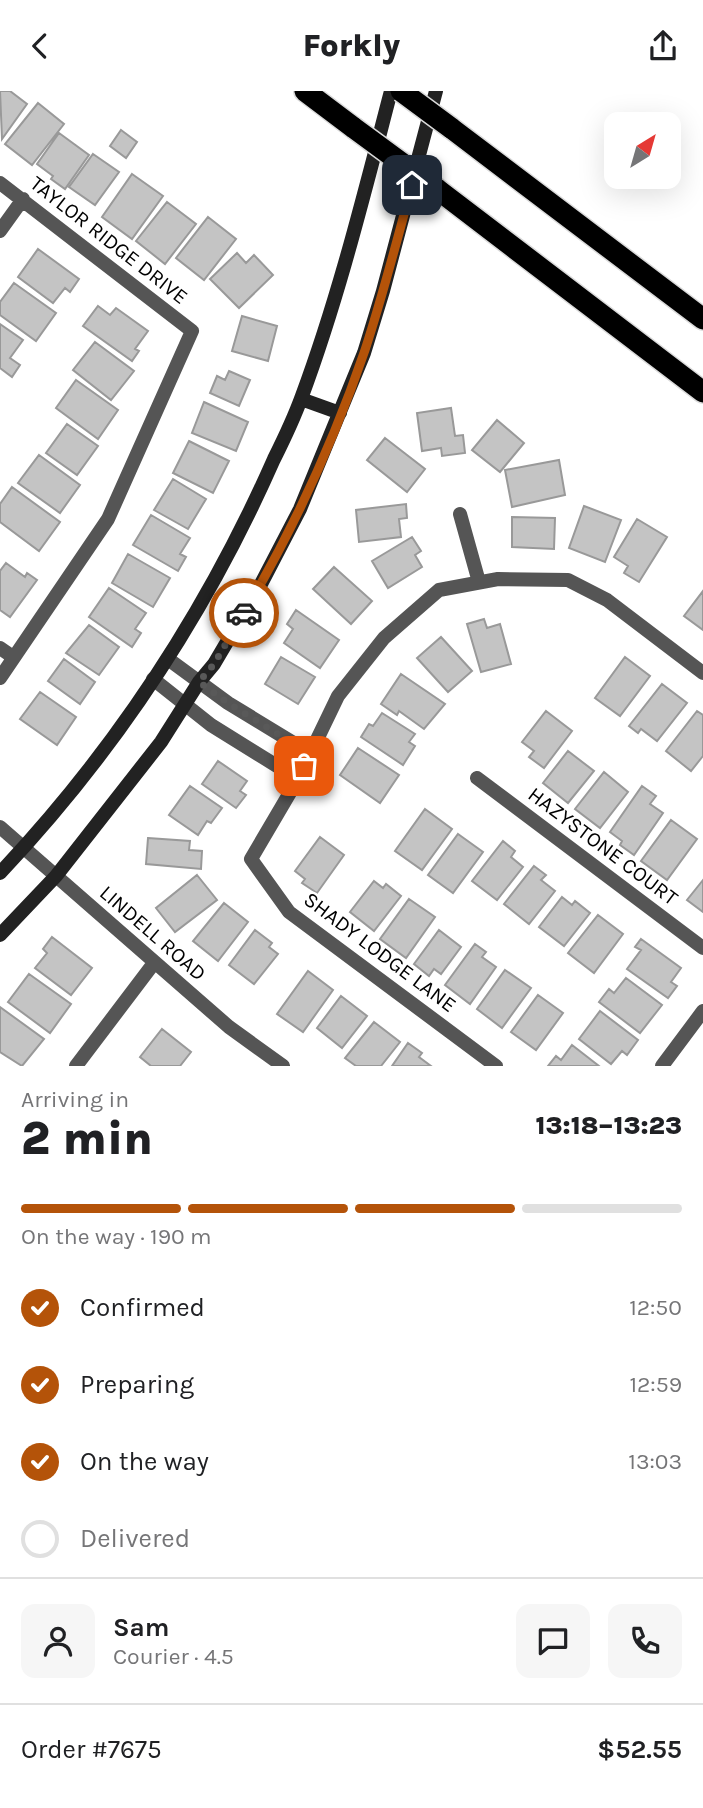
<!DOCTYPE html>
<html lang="en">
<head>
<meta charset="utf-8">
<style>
  :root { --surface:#fff; --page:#f6f6f6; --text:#202124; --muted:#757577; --line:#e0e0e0; --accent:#b45309 }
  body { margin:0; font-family:Karla,sans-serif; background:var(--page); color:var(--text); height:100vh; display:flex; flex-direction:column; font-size:26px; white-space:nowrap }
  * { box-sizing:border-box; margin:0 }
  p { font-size:23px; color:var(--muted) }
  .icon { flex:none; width:38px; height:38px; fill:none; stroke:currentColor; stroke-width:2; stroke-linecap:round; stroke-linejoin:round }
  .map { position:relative; height:975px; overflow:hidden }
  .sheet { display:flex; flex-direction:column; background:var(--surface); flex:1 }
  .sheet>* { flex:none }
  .needle { width:46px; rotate:37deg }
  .buttons { position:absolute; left:604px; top:21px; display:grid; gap:14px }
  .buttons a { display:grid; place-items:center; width:77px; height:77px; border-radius:14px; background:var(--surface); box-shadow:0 7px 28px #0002; font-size:35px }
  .pin { position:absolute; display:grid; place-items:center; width:60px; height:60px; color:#fff; margin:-30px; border-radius:14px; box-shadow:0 4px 10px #0006 }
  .courier { position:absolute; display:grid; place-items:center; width:70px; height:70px; margin:-35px; border:5px solid #b45309; border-radius:50%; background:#fff; color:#222; box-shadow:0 2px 9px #0007 }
  .headline em { font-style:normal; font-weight:800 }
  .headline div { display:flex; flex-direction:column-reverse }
  .headline { display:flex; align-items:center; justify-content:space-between; height:119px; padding:0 21px }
  h1 { font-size:46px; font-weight:800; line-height:52px }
  .bar { display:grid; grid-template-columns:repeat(4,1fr); gap:10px 7px; align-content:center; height:84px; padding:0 21px }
  .bar i { height:9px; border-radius:5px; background:var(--line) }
  .bar .on { background:var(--accent) }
  .bar p { grid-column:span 4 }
  .line { display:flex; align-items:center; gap:18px; padding:0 21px; border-top:2px solid var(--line) }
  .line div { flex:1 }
  .round { display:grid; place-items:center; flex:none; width:74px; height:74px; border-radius:14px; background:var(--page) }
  ol { padding:0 21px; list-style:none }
  li { display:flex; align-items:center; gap:21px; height:77px }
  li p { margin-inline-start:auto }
  li .icon { padding:7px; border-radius:50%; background:var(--accent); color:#fff; stroke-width:4 }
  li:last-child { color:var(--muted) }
  li i { width:38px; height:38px; border:4px solid var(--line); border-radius:50% }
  header { display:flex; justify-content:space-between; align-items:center; height:91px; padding:0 21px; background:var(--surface); font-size:32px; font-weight:800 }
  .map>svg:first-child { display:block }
</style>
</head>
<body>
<header><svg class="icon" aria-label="back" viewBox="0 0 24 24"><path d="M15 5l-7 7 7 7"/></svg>Forkly<svg class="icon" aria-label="share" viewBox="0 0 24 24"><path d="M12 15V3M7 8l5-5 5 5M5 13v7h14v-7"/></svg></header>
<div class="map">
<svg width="703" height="975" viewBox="0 0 703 975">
  <rect width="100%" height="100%" fill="#fff"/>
  <!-- building -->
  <path fill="#c4c4c4" stroke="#999" stroke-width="2" d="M0,0H10L27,13L2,48Z
    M38,12L64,33L32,74L5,53Z
    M121,39L137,51L126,67L110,55Z
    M59,42L89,64L65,98L51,88L53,85L37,73Z
    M93,63L119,81L95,114L69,96Z
    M132,83L163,105L132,148L102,126Z
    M167,111L196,133L165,173L136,150Z
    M208,126L236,148L204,189L176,167Z
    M38,158L79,188L70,201L65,197L53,212L18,186Z
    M237,162L246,172L254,164L273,184L239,217L210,188Z
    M14,192L56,222L36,250L0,224V211Z
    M98,215L110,224L116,217L148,240L135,258L139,260L132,270L83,235Z
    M242,225L277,235L268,270L232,260Z
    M0,233L23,249L10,267L20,274L12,286L0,277Z
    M95,251L134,280L111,309L73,279Z
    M229,280L250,289L239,315L210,302L217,285L225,289Z
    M76,289L118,319L98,348L56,317Z
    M204,311L248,331L236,360L192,342Z
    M451,317L455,345L463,344L465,362L442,365L441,357L422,360L417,322Z
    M497,329L524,352L500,381L472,359Z
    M67,333L98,355L77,384L46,362Z
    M385,347L425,378L407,401L367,369Z
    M189,350L229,370L213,402L173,382Z
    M39,364L80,394L60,422L18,392Z
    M559,369L565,404L512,416L505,379Z
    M173,388L206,408L188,438L154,419Z
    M12,396L60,431L39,460L0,431V413Z
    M406,413L407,427L399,428L401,446L359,451L356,419Z
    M584,415L621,429L605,471L569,457Z
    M151,424L190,447L180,463L186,466L178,480L133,454Z
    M512,426L555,427L554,458L512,456Z
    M637,428L667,446L639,491L624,482L628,475L614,466Z
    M412,446L421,460L415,464L422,476L388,497L372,470Z
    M128,463L170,487L153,516L112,492Z
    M6,472L25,486L27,482L37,489L10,526L0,519V480Z
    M334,476L372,510L351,533L313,498Z
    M109,497L146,522L135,538L141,542L132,556L89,526Z
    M703,500V539L684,525Z
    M296,519L339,549L320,577L284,552L293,538L287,533Z
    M484,528L487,537L500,533L511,573L481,581L467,533Z
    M89,534L119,556L99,584L66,562Z
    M441,546L472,580L448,601L417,567Z
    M281,566L315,586L298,613L265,593Z
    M625,566L650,585L620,625L595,607Z
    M64,568L95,591L80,613L48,590Z
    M401,583L445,613L424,638L399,620L397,624L381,613Z
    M662,593L687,612L657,650L641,638L638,642L629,635Z
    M40,601L76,626L57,654L20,628Z
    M546,620L572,640L544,677L529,666L534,660L522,651Z
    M697,620L703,624V665L691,680L666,660Z
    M382,622L415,643L409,651L415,655L403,674L361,646L369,633L373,635Z
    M358,657L399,684L380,712L340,684Z
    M568,660L594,680L568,712L543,692Z
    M218,670L247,690L240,700L246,704L236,717L202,693Z
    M604,681L628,701L600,737L575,718Z
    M190,695L222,717L211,732L207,730L198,744L169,724Z
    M642,695L656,705L650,713L663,722L634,764L620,754L622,750L610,741Z
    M425,718L452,738L422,779L395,760Z
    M671,729L697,748L667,789L641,770Z
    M458,743L483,761L453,802L428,784Z
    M320,746L344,764L317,802L302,792L305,788L295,780Z
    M148,747L190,750L189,759L202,760L201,778L146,773Z
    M503,750L515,760L511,766L523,776L497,809L472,790Z
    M534,775L546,784L541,789L555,800L529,833L504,813Z
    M197,784L217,809L175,841L156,817Z
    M703,789V821L687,809Z
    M374,790L383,797L386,793L401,805L374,840L350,821Z
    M562,806L572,814L575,810L590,822L564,855L539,836Z
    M409,808L435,826L406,867L380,848Z
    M224,812L248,831L218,870L193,850Z
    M598,824L623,843L594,882L568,862Z
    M255,839L272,852L269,856L278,863L254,893L229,874Z
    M439,839L461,856L441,883L434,878L429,885L414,873Z
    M52,846L92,877L71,904L35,877L47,862L43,858Z
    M641,848L681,877L671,891L677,895L668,907L627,878L641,859L635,856Z
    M475,853L486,861L482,866L496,876L470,913L445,894Z
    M505,879L531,897L502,937L477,918Z
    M308,880L333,899L303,941L277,923Z
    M29,883L71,913L50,942L8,911Z
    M626,887L662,914L640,942L599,911L609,898L614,902Z
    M538,904L563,922L536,959L511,941Z
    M341,905L367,925L342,957L317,937Z
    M0,916L44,948L22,975L0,961Z
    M600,920L638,949L627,964L622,960L611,973L579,948Z
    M374,931L400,951L381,975H356L345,967Z
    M162,938L191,961L180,975H151L140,966Z
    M408,952L422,962L419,966L431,975H392Z
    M572,954L599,975H548L556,965L561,969Z"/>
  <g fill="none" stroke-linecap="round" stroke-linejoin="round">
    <!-- motorway casing -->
    <g stroke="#dbdbdb" stroke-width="24">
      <path id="motorway" d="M305,0L354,37
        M451,37L703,228
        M437,98L703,301"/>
    </g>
    <!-- minor -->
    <path stroke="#555" stroke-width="14" d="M0,92L192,240L108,428L0,587
      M0,140L23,108
      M460,423L479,491
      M0,557L13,566
      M168,568L228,612L310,662
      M153,588L211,634L298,688
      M477,687L703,857
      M0,736L229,936L283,975
      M76,975L154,872
      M496,975L289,821L251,768L298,688L338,605L384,547L439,499L498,488L568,489L607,509L703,582
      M662,975L703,920"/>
    <!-- secondary -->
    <path stroke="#222" stroke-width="14" d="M301,308L340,322
      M0,782C114,661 207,520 274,368C284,348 294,327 302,305C339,205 364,103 391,0
      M0,844L56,785L161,651L199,591L214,573L260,495L300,418L364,262L383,200L436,0"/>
    <!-- motorway -->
    <use href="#motorway" stroke="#000" stroke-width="21"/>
    <!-- motorway-bridge casing -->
    <g stroke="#dbdbdb" stroke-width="24" stroke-linecap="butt">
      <path id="motorway-bridge" d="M401,0L451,37
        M354,37L437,98"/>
    </g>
    <!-- motorway-bridge -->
    <use href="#motorway-bridge" stroke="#000" stroke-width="21"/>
  </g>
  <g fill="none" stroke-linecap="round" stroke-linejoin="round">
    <!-- done -->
    <path stroke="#595959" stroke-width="7" stroke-dasharray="0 12.6" d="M244,522L214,573L199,591L228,612L310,663L304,675"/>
    <!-- route -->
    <path stroke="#b45309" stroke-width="9" d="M244,522C293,439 334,350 365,259C383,204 397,149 412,94"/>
  </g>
  <g text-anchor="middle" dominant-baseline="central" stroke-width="5" stroke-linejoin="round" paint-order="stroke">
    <!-- street labels -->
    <g font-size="21" fill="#000" stroke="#fff">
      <text transform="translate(109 149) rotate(38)">TAYLOR RIDGE DRIVE</text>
      <text transform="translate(603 755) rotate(37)">HAZYSTONE COURT</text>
      <text transform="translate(153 842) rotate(41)">LINDELL ROAD</text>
      <text transform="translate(380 861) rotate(37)">SHADY LODGE LANE</text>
    </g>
  </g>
</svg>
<div class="buttons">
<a><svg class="needle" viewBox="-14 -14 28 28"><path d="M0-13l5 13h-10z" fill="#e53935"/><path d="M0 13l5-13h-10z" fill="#757577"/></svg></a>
</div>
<div class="pin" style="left:304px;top:675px;background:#ea580c"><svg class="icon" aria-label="bag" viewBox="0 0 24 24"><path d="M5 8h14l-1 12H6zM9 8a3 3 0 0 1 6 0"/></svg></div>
<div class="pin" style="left:412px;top:94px;background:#1f2937"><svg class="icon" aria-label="home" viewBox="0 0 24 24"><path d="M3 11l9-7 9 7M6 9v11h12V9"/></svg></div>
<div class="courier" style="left:244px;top:522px"><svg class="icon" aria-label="car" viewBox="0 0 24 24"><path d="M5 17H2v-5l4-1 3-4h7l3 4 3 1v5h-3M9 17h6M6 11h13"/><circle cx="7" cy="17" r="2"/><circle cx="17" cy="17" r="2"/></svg></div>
</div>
<section class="sheet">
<div class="headline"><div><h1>2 min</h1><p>Arriving in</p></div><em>13:18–13:23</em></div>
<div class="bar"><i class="on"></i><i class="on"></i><i class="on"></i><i></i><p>On the way · 190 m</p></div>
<ol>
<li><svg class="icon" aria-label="check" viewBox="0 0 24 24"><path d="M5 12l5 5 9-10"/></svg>Confirmed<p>12:50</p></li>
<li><svg class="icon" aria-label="check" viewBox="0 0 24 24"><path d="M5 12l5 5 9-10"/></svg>Preparing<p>12:59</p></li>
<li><svg class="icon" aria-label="check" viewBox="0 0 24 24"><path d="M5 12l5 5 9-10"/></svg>On the way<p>13:03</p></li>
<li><i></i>Delivered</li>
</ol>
<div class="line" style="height:126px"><a class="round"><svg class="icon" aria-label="person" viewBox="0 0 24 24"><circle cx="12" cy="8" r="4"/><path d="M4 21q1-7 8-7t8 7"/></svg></a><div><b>Sam</b><p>Courier · 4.5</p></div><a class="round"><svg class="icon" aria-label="chat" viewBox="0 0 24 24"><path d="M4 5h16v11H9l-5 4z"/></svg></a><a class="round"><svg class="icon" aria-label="phone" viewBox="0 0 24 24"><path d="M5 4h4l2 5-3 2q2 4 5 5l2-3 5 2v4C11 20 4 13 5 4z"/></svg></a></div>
<div class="line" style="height:91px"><div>Order #7675</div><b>$52.55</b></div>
</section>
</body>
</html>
